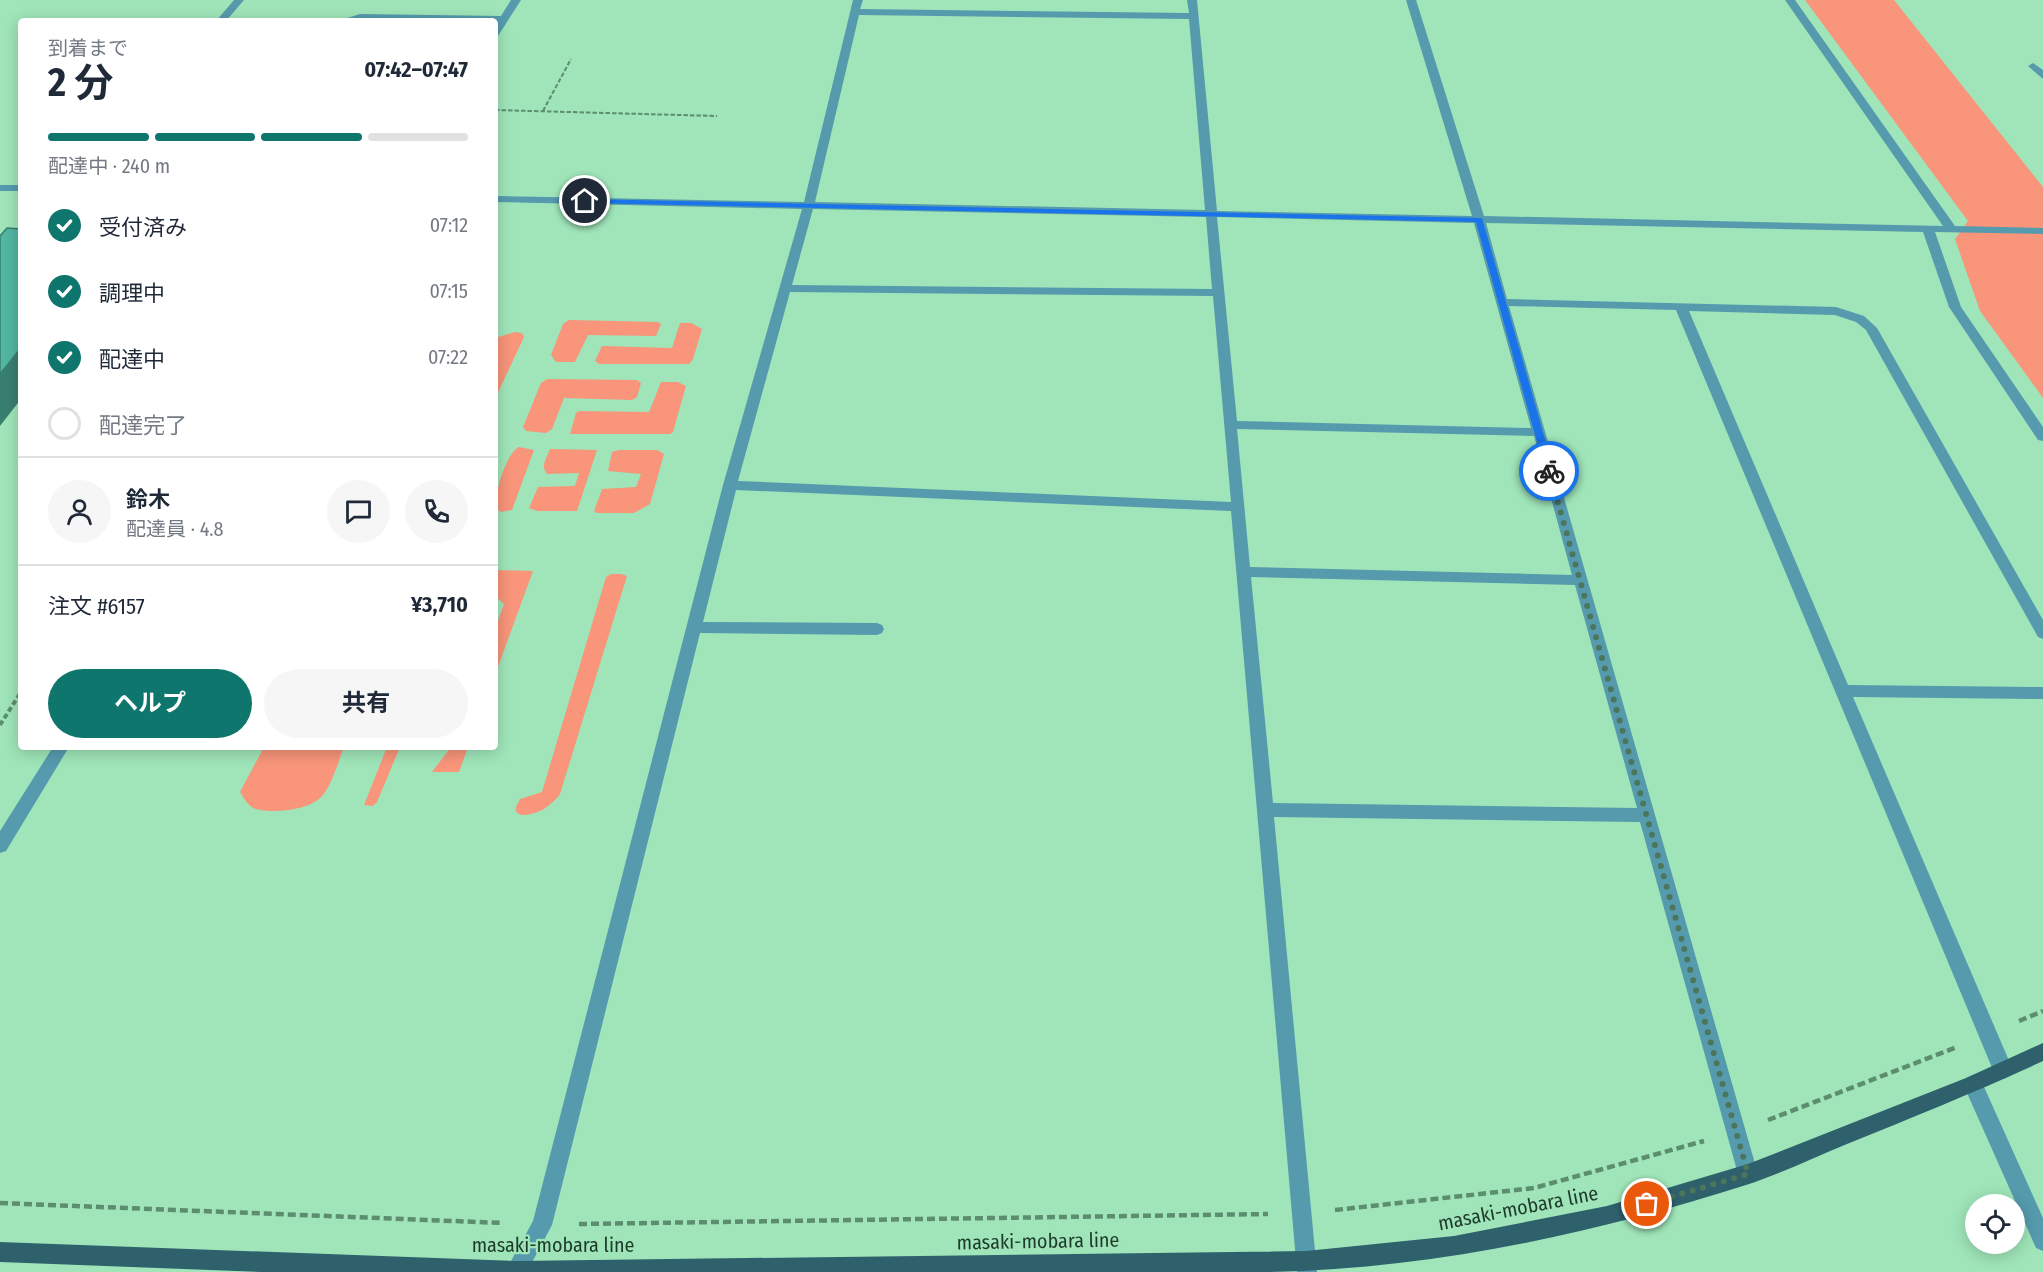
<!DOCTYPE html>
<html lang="ja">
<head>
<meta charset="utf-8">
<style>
  :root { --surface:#fff; --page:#f6f6f7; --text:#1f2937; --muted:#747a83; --line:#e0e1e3; --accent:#0f766e }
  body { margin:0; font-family:"Fira Sans Condensed","Noto Sans JP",sans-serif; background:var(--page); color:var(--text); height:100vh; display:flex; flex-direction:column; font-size:22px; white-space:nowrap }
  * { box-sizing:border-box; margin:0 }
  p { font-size:20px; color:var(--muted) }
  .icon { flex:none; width:33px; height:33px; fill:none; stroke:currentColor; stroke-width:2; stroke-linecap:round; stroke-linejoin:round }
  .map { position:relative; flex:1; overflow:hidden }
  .drawer { position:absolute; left:18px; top:18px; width:480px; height:732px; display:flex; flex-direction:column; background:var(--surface); border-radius:6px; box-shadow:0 3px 15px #0003 }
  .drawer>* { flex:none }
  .buttons { position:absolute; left:1965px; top:1194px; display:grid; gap:12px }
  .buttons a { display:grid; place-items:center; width:60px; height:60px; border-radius:50%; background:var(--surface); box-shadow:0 3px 15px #0003; font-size:30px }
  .pin { position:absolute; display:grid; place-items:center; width:51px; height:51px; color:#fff; margin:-26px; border:3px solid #fff; border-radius:50%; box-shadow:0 2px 6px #0007 }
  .courier { position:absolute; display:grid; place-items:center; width:60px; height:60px; margin:-30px; border:4px solid #1a73e8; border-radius:50%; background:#fff; color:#222; box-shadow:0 2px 8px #0007 }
  .summary em { font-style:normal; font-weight:700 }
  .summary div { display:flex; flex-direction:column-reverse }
  .summary { display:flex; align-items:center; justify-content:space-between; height:102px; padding:0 30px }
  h1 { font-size:39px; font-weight:700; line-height:45px }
  .bar { display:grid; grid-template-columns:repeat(4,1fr); gap:9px 6px; align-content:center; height:72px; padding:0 30px }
  .bar i { height:8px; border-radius:4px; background:var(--line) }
  .bar .on { background:var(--accent) }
  .bar p { grid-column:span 4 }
  .line { display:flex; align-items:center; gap:15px; padding:0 30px; border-top:2px solid var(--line) }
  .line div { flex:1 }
  .round { display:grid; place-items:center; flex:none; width:63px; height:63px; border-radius:32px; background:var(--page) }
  ol { padding:0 30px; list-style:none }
  li { display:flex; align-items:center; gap:18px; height:66px }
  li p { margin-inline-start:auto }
  li .icon { padding:6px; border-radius:50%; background:var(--accent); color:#fff; stroke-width:4 }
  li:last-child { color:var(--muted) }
  li i { width:33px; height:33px; border:3px solid var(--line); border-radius:50% }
  .action { display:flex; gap:12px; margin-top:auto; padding:12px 30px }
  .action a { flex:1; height:69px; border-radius:36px; background:var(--accent); color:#fff; font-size:24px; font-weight:700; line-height:69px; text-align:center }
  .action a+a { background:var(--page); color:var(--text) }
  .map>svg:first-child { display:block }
</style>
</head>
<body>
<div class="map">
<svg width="2043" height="1272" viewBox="0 0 2043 1272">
  <rect width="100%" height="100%" fill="#9fe5b9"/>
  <!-- green -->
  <path fill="#f8957a" d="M1805,0H1894L2043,187V398L1980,311L1955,239L1968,221Z
    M569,320L658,322L661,324L656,336L588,335L575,362H556L551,355L563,324Z
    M680,323H691L702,329L693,359L689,364H599L595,361L602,346L672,348Z
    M515,332L522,333L524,337L495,399V338Z
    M547,379L637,380L641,383L637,397L632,400L564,398L552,429L546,433L526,431L523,427L541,383Z
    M661,382H678L686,386L673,432L670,434H570L576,413L579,411L649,412Z
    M519,447L534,450L512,510L501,512L495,508C495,493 506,453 519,447Z
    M550,449L597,450L577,511H537L529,508L538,487L575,486L579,473L547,474C540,466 547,457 550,449Z
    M619,450H657L664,454L650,504L634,513H597L594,511L602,489L636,487L641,474L608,471L612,452Z
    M495,570L533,571L495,675V629L504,604L495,596Z
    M611,574H621L627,576L560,794C550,807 538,815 521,815L516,812V807L520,799L542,792L606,577Z
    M264,747H344C338,762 333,782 323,795C311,810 274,814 256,809C248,807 244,798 240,792Z
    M387,747H400L377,802L373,806L364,805Z
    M451,747H468L459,772H432Z"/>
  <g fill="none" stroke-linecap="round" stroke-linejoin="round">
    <!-- path-far2 -->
    <path stroke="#5c8d6f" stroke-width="2" stroke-dasharray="4.5 2" stroke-linecap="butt" d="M495,110L717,116
      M543,111L571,59"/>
    <!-- path-far1 -->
    <path stroke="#5c8d6f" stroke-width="4" stroke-dasharray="5 3" stroke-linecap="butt" d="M0,725L21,692"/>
    <!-- path -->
    <path stroke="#5c8d6f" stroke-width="4.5" stroke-dasharray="8 4" stroke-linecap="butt" d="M2019,1021L2043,1011
      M1768,1120L1957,1047
      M0,1203L503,1223
      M1335,1210L1534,1188L1704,1141
      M579,1224L1268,1214"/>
    <!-- minor -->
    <path fill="#559bad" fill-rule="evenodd" d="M234,0H244L226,21H216Z
      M511,0H521L498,36L495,37V26L498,22L495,21H338L360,14L501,16Z
      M853,0H863L860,9L1189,13L1187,0H1197L1217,211L1472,216L1406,0H1416L1484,216L1943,226L1785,0H1795L1955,226L2043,228V234L1935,232L1961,307L2043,427V441L2038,440L1949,307L1923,232L1486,223L1507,299L1836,307L1864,316L1877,328L2043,620V639L2038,637L1866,330L1856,322L1835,315L1689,311L1848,685L2043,687V699L1853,697L2013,1070L2010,1076L2003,1079L1996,1076L1993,1070L1676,310L1509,306L1758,1174L1755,1181L1748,1184L1741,1181L1738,1174L1640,822L1274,817L1317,1272H1297L1231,511L736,490L703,622L877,623L882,625L884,629L882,633L877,635L700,633L552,1225L527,1272H505L533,1221L723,485L802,209L495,202V196L804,202ZM859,15L1189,19L1205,210L815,202ZM813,209L1206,217L1212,289L792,285ZM1217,217L1474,223L1531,428L1237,421ZM790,292L1213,296L1231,502L738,481ZM1237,429L1534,436L1572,575L1250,567ZM1251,577L1575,585L1637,808L1273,803Z
      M2033,63L2043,70V79L2028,66Z
      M0,185H21V191H0Z
      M53,747H69L6,851L0,853V831Z
      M1973,1075L1980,1078L2043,1218V1251L2036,1248L1963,1084L1966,1078Z"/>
    <!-- major -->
    <path fill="#2f616d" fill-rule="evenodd" d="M2043,1043V1061C1978,1091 1913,1117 1847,1144C1813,1158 1780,1174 1746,1185C1592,1234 1432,1269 1270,1272H261L0,1262V1242L516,1261L1306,1251L1454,1236L1607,1206L1748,1164L1966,1078Z"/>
  </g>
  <!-- shaded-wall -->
  <path fill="#397f70" d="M21,348V399L0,426V374Z"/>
  <!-- building -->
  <path fill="#52b6a0" stroke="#397f70" stroke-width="1.5" d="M7,228L21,229V348L0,374V236Z"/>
  <!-- route -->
  <path fill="#1a73e8" d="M582,199L1482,218L1554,471L1549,474L1545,471L1476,222L585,203Z"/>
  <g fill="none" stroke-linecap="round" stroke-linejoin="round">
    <!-- done -->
    <path stroke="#4b765c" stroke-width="6" stroke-dasharray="0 10.8" d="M1549,471L1748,1174L1647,1204"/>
  </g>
  <g text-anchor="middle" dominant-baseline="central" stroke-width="4.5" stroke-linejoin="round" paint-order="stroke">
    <!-- near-street labels -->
    <g font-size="20" fill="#1e3b2a" stroke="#9fe5b9">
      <text transform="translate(1518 1208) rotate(-11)">masaki-mobara line</text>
      <text transform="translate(1038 1241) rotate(-1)">masaki-mobara line</text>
      <text x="553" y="1245">masaki-mobara line</text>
    </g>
  </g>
</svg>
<div class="buttons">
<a><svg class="icon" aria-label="locate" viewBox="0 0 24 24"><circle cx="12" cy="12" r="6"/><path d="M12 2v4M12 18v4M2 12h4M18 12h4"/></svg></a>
</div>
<div class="pin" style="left:1647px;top:1204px;background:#ea580c"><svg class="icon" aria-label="bag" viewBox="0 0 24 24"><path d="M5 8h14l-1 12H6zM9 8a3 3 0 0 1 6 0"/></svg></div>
<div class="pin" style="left:585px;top:201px;background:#1f2937"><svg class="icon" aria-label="home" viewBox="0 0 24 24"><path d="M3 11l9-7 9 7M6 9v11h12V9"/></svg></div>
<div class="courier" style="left:1549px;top:471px"><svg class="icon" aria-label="bike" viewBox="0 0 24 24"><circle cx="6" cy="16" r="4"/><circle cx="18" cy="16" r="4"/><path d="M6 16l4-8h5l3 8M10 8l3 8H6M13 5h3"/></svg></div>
<section class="drawer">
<div class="summary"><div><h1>2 分</h1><p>到着まで</p></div><em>07:42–07:47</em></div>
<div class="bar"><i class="on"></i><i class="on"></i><i class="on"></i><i></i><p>配達中 · 240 m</p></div>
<ol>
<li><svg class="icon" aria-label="check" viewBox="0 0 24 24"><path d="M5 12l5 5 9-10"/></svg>受付済み<p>07:12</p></li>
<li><svg class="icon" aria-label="check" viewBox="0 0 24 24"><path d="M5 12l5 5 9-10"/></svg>調理中<p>07:15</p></li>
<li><svg class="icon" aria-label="check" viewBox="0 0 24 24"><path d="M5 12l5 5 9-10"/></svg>配達中<p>07:22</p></li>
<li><i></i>配達完了</li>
</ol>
<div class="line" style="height:108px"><a class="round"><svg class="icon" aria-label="person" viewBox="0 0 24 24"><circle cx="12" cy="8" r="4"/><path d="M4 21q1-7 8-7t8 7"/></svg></a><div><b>鈴木</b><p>配達員 · 4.8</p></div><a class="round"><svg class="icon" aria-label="chat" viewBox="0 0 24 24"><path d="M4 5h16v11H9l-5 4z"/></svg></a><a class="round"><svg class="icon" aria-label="phone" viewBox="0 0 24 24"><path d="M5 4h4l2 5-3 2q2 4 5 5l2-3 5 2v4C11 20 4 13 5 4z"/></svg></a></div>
<div class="line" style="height:78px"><div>注文 #6157</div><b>¥3,710</b></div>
<div class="action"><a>ヘルプ</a><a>共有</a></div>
</section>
</div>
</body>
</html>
